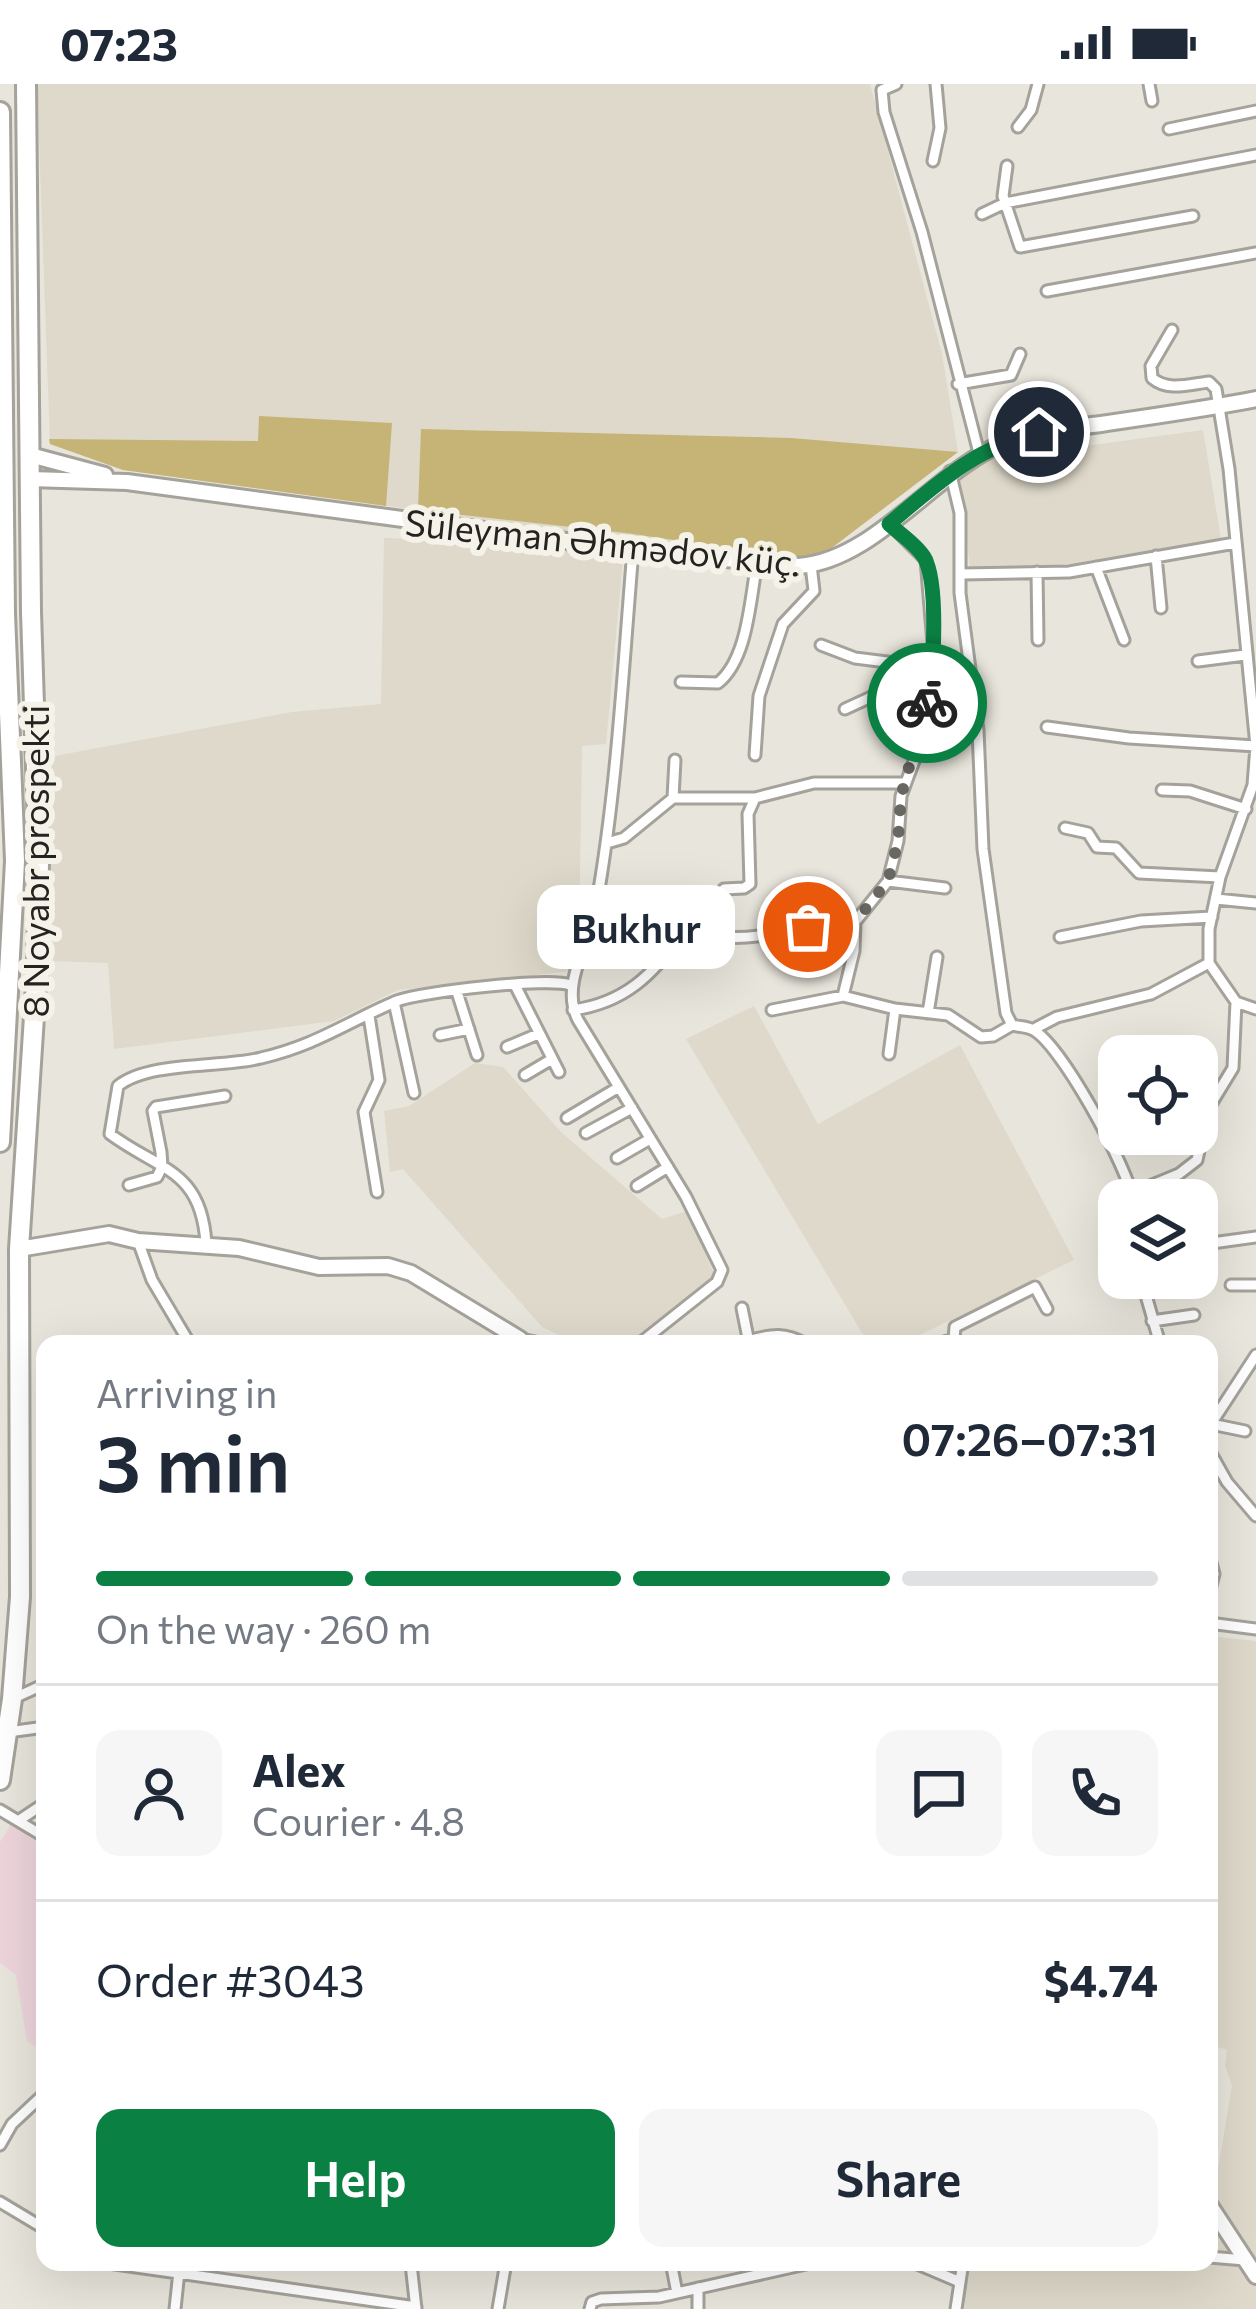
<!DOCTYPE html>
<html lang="en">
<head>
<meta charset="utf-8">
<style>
  :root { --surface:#fff; --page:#f6f6f7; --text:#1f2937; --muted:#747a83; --line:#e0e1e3; --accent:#0b8043 }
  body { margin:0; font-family:Commissioner,sans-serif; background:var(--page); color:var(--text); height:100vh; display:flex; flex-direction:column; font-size:45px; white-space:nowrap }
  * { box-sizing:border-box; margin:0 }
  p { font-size:39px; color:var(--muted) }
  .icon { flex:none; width:66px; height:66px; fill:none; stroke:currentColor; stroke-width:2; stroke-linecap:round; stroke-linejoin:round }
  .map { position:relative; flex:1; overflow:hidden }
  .panel { position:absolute; left:36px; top:1251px; width:1182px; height:936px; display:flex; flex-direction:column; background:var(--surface); border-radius:24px; box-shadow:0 12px 48px #0002 }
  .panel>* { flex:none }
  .tools { position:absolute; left:1098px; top:951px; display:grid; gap:24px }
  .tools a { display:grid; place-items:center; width:120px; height:120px; border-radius:24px; background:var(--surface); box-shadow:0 12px 48px #0002; font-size:60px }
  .pin { position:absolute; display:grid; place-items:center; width:102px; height:102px; color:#fff; margin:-51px; border:6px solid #fff; border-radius:50%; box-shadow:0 3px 12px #0007 }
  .courier { position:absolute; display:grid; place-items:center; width:120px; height:120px; margin:-60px; border:9px solid #0b8043; border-radius:50%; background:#fff; color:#222; box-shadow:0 3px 15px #0007 }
  .bubble { position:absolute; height:84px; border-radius:24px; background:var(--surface); box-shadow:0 12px 48px #0002; font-size:39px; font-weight:600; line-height:84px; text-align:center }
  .headline em { font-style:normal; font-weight:600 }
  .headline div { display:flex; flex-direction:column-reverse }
  .headline { display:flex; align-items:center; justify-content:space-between; height:204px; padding:0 60px }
  h1 { font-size:78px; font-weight:600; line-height:90px }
  .bar { display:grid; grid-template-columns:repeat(4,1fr); gap:18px 12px; align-content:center; height:144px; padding:0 60px }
  .bar i { height:15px; border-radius:9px; background:var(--line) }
  .bar .active { background:var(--accent) }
  .bar p { grid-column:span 4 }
  .line { display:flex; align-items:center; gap:30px; padding:0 60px; border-top:3px solid var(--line) }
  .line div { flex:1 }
  .round { display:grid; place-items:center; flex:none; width:126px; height:126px; border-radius:24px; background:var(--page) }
  .action { display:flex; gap:24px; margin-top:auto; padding:24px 60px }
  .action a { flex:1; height:138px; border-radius:24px; background:var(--accent); color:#fff; font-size:48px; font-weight:600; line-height:138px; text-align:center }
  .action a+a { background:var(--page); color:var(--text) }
  .status { display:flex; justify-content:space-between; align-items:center; height:84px; padding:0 60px; background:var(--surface); direction:ltr }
  .status svg { height:33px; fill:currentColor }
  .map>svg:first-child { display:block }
</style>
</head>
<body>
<div class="status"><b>07:23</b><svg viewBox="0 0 49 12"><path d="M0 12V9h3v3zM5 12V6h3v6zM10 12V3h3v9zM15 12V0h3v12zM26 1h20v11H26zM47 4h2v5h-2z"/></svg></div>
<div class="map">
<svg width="1256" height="2225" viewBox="0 0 1256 2225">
  <rect width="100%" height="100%" fill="#e8e5dc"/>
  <!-- built -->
  <path fill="#ded9ca" d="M37,0H870L942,270L958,368L825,469L803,475L625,454L606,660L582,662L579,850L571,887L398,906L334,937L114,965L108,879L52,877L49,673L292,628L381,620L384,454L416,455L418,426L123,386L50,360Z
    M1203,346L1221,455L1056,482L970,484L960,396L990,375Z
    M754,922L818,1040L960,961L1074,1176L901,1260H875L862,1249L686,955Z
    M475,979L503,983L561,1048L662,1135L687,1127L716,1194L631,1260L572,1257L542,1243L403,1085L390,1088L384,1027L409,1022Z
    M1209,1552L1256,1557V2225H962L967,2178H1209V2116L1214,2109L1232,2002L1225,1982L1227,1966L1209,1960Z"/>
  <!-- education -->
  <path fill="#edd4db" d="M12,1739L45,1765V1969L27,1957L16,1891L0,1879V1758Z"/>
  <!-- green -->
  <path fill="#c5b475" d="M259,332L392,339L386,422L123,386L50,360L49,355L258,357Z
    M421,345L791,354L958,368L825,469L803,475L626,449L418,426Z"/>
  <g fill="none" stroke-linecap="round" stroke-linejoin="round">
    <!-- street casing -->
    <g stroke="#a4a29a" stroke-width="15">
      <path id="street" d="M896,0L882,6L884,28L922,148L979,369
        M1149,0L1152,17
        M1018,43L1031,26L1038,0
        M1169,45L1256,27
        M933,77L940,44L936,0
        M1007,82L1003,112L1020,163L1193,132
        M982,130L1005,119L1256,71
        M1047,207L1256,169
        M958,300L1011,291L1020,270
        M950,387L960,429V509L978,646L983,765L1006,929L1012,941C1019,943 1025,942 1031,945C1059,955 1129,1086 1133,1116
        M633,466C623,585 617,706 596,823C589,860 560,901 578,936L686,1113L722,1186L717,1198L639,1260
        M1156,472L1161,524
        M1096,483L1124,556
        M1037,488L1038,556
        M962,490L1069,488L1235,459
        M821,561L855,574L935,584
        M1198,577L1245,571
        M681,598L718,599C748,575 750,515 757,479
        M845,625L882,608L930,606
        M1047,643L1129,654L1256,662
        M755,671L759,612L783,540L814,507L811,481
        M1162,706L1190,707L1246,725
        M673,714L675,676
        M1065,744L1088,749L1097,763L1116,764L1139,789L1220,793
        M607,759L624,754L673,714H755
        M888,797L945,804
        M1216,815L1256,819
        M855,838C811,836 769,857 724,853L715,821L724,805L744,804L750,800L748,730L755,714L814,699H905
        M1060,853L1141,837L1212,833
        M515,901L559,988
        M457,908L477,971
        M843,912L854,867L855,838L888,797L898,757L901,712L914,677L935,584L926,476L889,439
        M394,918L414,1009
        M1236,918L1256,925
        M573,926C624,919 653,891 681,851
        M772,926L843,912L895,925L948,931L981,953L993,952L1012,941
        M928,929L937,873
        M369,932L379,996L364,1028L377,1108
        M1034,945L1057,933L1151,910L1209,879
        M440,951L469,945
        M507,963L538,950
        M889,970L895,925
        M525,991L552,975
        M567,1034L619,1003
        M586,1049L632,1024
        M617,1074L650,1055
        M129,1101L157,1093L162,1083L161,1068L153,1027L156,1023L225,1012
        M637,1102L668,1083
        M1133,1109L1179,1090L1197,1076L1208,1025L1233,984L1236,918L1209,879V845L1220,793L1253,701L1256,662L1229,385L1216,305L1209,298C1190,300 1168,308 1152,294L1151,282L1172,246
        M138,1157L152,1196L190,1260
        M206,1159C201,1085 160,1087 110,1050L118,1002C149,977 222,984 261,974C317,961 347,938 397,917C419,908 550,893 570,901
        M1212,1159L1256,1153
        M1141,1194L1160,1260
        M1231,1201H1256
        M742,1224L748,1254
        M1152,1237L1194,1231
        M521,1255L545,1260
        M669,1260C690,1257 708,1259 729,1259C762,1258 772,1242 806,1260
        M938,1260L954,1255L955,1243L1035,1203L1047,1225
        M1211,1340L1245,1347
        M1209,1343L1256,1271
        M1209,1366L1227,1398L1256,1432
        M1209,1471L1214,1490L1209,1509
        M1209,1539L1256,1545
        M12,1615L45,1600
        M8,1648L45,1643
        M0,1726L45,1753
        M21,1735L45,1719
        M0,2061L12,2040L45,2009
        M0,2118L45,2145
        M1209,2173L1245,2176
        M101,2178L416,2223
        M671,2178L677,2209
        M913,2178L960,2198
        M411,2180L416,2225
        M698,2204V2225
        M175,2225L180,2178
        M498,2225L506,2178
        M590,2225L592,2218L601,2215L659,2213L815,2178
        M956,2225L963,2178"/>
    </g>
    <!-- secondary casing -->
    <g stroke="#a4a29a" stroke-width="20">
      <path id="secondary" d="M30,371L105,391
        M30,395L127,398L633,466L799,482C877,476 936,384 1010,356C1038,345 1071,344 1101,340C1153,332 1205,325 1256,315
        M19,1165L109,1150L138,1157L239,1164L319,1183L388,1182L411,1189L520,1255L522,1260
        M1209,2120L1256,2192"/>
    </g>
    <!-- highway casing -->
    <g stroke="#a4a29a" stroke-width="24">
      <path id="highway" d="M0,28L5,530L15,777L0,1058
        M0,1696L12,1615L20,1513L19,1165L37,886L39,777L31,528L26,0"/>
    </g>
    <!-- street -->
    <use href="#street" stroke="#fff" stroke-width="9"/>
    <!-- secondary -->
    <use href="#secondary" stroke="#fff" stroke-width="14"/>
    <!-- highway -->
    <use href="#highway" stroke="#fff" stroke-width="18"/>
  </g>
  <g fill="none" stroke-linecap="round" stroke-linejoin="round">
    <!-- done -->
    <path stroke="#696762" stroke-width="12" stroke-dasharray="0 21.6" d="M808,843L825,837L855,838L888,797L898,757L901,712L927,619"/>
    <!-- route -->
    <path stroke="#0b8043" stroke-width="15" d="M927,619C934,589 939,499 924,473C916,460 900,450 889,440C936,400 978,362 1039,348"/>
  </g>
  <g text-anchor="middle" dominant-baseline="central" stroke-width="12" stroke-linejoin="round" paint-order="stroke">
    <!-- street labels -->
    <g font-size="36" fill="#242320" stroke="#f5f2e9">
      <text transform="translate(603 457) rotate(6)">Süleyman Əhmədov küç.</text>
      <text transform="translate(34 777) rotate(-90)">8 Noyabr prospekti</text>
    </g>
  </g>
</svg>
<div class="tools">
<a><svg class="icon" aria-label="locate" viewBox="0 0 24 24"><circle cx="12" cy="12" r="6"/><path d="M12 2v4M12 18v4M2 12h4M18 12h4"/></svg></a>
<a><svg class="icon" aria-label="layers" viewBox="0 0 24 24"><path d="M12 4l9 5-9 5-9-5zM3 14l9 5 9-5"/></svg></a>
</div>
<div class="pin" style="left:808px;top:843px;background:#ea580c"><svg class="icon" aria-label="bag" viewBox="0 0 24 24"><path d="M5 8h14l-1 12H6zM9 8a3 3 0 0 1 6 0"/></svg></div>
<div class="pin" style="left:1039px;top:348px;background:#1f2937"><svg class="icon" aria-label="home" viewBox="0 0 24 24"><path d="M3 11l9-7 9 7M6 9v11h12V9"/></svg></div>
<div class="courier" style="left:927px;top:619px"><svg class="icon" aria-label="bike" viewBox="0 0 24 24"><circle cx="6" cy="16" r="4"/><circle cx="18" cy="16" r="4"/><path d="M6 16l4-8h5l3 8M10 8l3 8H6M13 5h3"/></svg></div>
<div class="bubble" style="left:537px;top:801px;width:198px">Bukhur</div>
<section class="panel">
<div class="headline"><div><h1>3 min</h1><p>Arriving in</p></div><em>07:26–07:31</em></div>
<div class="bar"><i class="active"></i><i class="active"></i><i class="active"></i><i></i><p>On the way · 260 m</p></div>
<div class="line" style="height:216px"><a class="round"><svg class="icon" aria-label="person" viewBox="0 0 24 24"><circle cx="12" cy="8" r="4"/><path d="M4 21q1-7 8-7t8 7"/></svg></a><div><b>Alex</b><p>Courier · 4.8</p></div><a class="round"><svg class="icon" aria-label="chat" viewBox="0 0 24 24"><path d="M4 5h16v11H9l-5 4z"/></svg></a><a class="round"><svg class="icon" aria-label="phone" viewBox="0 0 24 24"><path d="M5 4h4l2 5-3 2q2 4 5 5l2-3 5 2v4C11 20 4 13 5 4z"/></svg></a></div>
<div class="line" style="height:156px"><div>Order #3043</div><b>$4.74</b></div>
<div class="action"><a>Help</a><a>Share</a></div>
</section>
</div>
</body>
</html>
